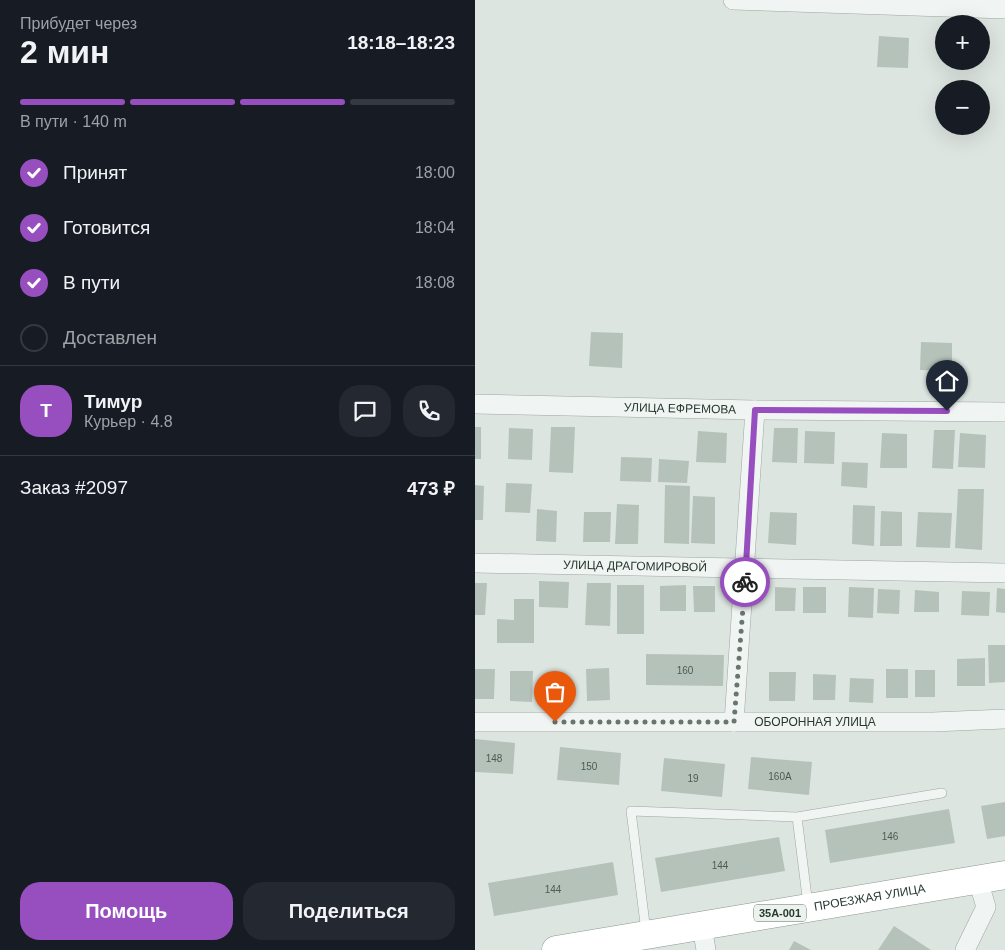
<!DOCTYPE html>
<html lang="ru">
<head>
<meta charset="utf-8">
<style>
  :root { --surface:#171b24; --page:#242831; --text:#f1f3f6; --muted:#9ea1a6; --line:#363941; --accent:#974ebf }
  body { margin:0; font-family:Arial,sans-serif; background:var(--page); color:var(--text); height:100vh; display:flex; flex-direction:column; font-size:19px; white-space:nowrap }
  * { box-sizing:border-box; margin:0 }
  p { font-size:16px; color:var(--muted) }
  .icon { flex:none; width:28px; height:28px; fill:none; stroke:currentColor; stroke-width:2; stroke-linecap:round; stroke-linejoin:round }
  .map { position:relative; flex:1; overflow:hidden }
  .details { display:flex; flex-direction:column; background:var(--surface); width:475px }
  .details>* { flex:none }
  .buttons { position:absolute; left:460px; top:15px; display:grid; gap:10px }
  .buttons a { display:grid; place-items:center; width:55px; height:55px; border-radius:50%; background:var(--surface); box-shadow:0 5px 20px #0002; font-size:25px }
  .pin { position:absolute; display:grid; place-items:center; width:42px; height:42px; color:#fff; margin:-51px -21px; border-radius:50% 50% 50% 0; rotate:-45deg; box-shadow:0 0 5px #0007 }
  .pin .icon { rotate:45deg }
  .courier { position:absolute; display:grid; place-items:center; width:50px; height:50px; margin:-25px; border:4px solid #974ebf; border-radius:50%; background:#fff; color:#222; box-shadow:0 1px 6px #0007 }
  .summary em { font-style:normal; font-weight:700 }
  .summary div { display:flex; flex-direction:column-reverse }
  .summary { display:flex; align-items:center; justify-content:space-between; height:85px; padding:0 20px }
  h1 { font-size:32px; font-weight:700; line-height:38px }
  .bar { display:grid; grid-template-columns:repeat(4,1fr); gap:8px 5px; align-content:center; height:60px; padding:0 20px }
  .bar i { height:6px; border-radius:4px; background:var(--line) }
  .bar .active { background:var(--accent) }
  .bar p { grid-column:span 4 }
  .line { display:flex; align-items:center; gap:12px; padding:0 20px; border-top:1px solid var(--line) }
  .line div { flex:1 }
  .round { display:grid; place-items:center; flex:none; width:52px; height:52px; border-radius:20px; background:var(--page) }
  ol { padding:0 20px; list-style:none }
  li { display:flex; align-items:center; gap:15px; height:55px }
  li p { margin-inline-start:auto }
  li .icon { padding:5px; border-radius:50%; background:var(--accent); color:#fff; stroke-width:4 }
  li:last-child { color:var(--muted) }
  li i { width:28px; height:28px; border:2px solid var(--line); border-radius:50% }
  .primary-button { display:flex; gap:10px; margin-top:auto; padding:10px 20px }
  .primary-button a { flex:1; height:58px; border-radius:20px; background:var(--accent); color:#fff; font-size:20px; font-weight:700; line-height:58px; text-align:center }
  .primary-button a+a { background:var(--page); color:var(--text) }
  main { display:flex; flex:1; min-height:0 }
  .map>svg:first-child { display:block }
</style>
</head>
<body>
<main>
<section class="details">
<div class="summary"><div><h1>2 мин</h1><p>Прибудет через</p></div><em>18:18–18:23</em></div>
<div class="bar"><i class="active"></i><i class="active"></i><i class="active"></i><i></i><p>В пути · 140 m</p></div>
<ol>
<li><svg class="icon" aria-label="check" viewBox="0 0 24 24"><path d="M5 12l5 5 9-10"/></svg>Принят<p>18:00</p></li>
<li><svg class="icon" aria-label="check" viewBox="0 0 24 24"><path d="M5 12l5 5 9-10"/></svg>Готовится<p>18:04</p></li>
<li><svg class="icon" aria-label="check" viewBox="0 0 24 24"><path d="M5 12l5 5 9-10"/></svg>В пути<p>18:08</p></li>
<li><i></i>Доставлен</li>
</ol>
<div class="line" style="height:90px"><b class="round" style="background:var(--accent);color:#fff">Т</b><div><b>Тимур</b><p>Курьер · 4.8</p></div><a class="round"><svg class="icon" aria-label="chat" viewBox="0 0 24 24"><path d="M4 5h16v11H9l-5 4z"/></svg></a><a class="round"><svg class="icon" aria-label="phone" viewBox="0 0 24 24"><path d="M5 4h4l2 5-3 2q2 4 5 5l2-3 5 2v4C11 20 4 13 5 4z"/></svg></a></div>
<div class="line" style="height:65px"><div>Заказ #2097</div><b>473 ₽</b></div>
<div class="primary-button"><a>Помощь</a><a>Поделиться</a></div>
</section>
<div class="map">
<svg width="530" height="950" viewBox="0 0 530 950">
  <rect width="100%" height="100%" fill="#dde5e1"/>
  <!-- building -->
  <path fill="#b5c2ba" d="M404,36L434,38L433,68L402,67Z
    M116,332L148,333L147,368L114,366Z
    M446,342L477,343V371L445,370Z
    M0,427H6V459H0Z
    M76,427H100L98,473L74,472Z
    M34,428L58,429L57,460L33,459Z
    M299,428H323L322,463L297,462Z
    M459,430H480L478,469L457,468Z
    M223,431L252,433L251,463L221,462Z
    M330,431L360,432L359,464L329,463Z
    M407,433L432,434V468H405Z
    M485,433L511,435L510,468L483,467Z
    M146,457L177,458L176,482L145,481Z
    M184,459L214,461L212,483L183,482Z
    M367,462L393,463L392,488L366,486Z
    M31,483L57,484L55,513L30,512Z
    M0,485L9,486L8,520H0Z
    M190,485L215,486L214,544L189,543Z
    M483,489H509L507,550L480,548Z
    M218,496L240,497V544L216,543Z
    M142,504L164,505L163,544H140Z
    M378,505L400,506L399,546L377,544Z
    M62,509L82,511L81,542L61,541Z
    M406,511L427,512V546H405Z
    M109,512H136L135,542H108Z
    M295,512L322,513L321,545L293,543Z
    M443,512L477,513L475,548L441,547Z
    M64,581L94,582L93,608L64,607Z
    M0,583H12L10,615H0Z
    M112,583H136L135,626L110,625Z
    M142,585H169V634H142Z
    M211,585V611H185V586Z
    M218,586H240V612H219Z
    M300,587L321,588L320,611H300Z
    M328,587H351V613H328Z
    M374,587L399,588L398,618L373,617Z
    M522,588L530,589V613L521,612Z
    M403,589L425,590L424,614L402,613Z
    M440,590L464,592V612H439Z
    M487,591L515,592L514,616L486,615Z
    M39,599H59V643H22V619L39,620Z
    M513,645H530V682L514,683Z
    M171,654L249,655L248,686L171,685Z
    M510,658V686H482V659Z
    M134,668L135,700L112,701L111,669Z
    M0,669H20L19,699H0Z
    M411,669H433V698H411Z
    M440,670H460V697H440Z
    M35,671H58L57,702L35,701Z
    M294,672H321L320,701H294Z
    M338,674L361,675L360,700H338Z
    M375,678L399,679L398,703L374,702Z
    M0,739L40,743L38,774L0,772Z
    M85,747L146,753L144,785L82,780Z
    M276,757L337,762L334,795L273,789Z
    M189,758L250,764L247,797L186,791Z
    M530,802V836L512,839L506,806Z
    M474,809L480,843L355,863L350,830Z
    M304,837L310,871L186,892L180,858Z
    M138,862L143,895L19,916L13,883Z
    M419,926L456,950H403Z
    M319,941L336,950H314Z"/>
  <g fill="none" stroke-linecap="round" stroke-linejoin="round">
    <!-- lane casing -->
    <g stroke="#9ca7a1" stroke-width="10">
      <path id="lane" d="M322,817L333,905
        M171,932L156,811L322,817L467,793"/>
    </g>
    <!-- street casing -->
    <g stroke="#9ca7a1" stroke-width="20">
      <g id="street">
        <path d="M258,0L530,9"/>
        <path id="s1" d="M0,404L280,410L530,412"/>
        <path id="s2" d="M0,563L530,573"/>
        <path id="s3" d="M0,722H458L530,719"/>
        <path d="M259,722L280,410"/>
        <path d="M227,926L231,950"/>
        <path d="M490,950L511,907L503,880"/>
      </g>
    </g>
    <!-- highway casing -->
    <g stroke="#869a8e" stroke-width="29">
      <g id="highway">
        <path id="s4" d="M81,950L530,875"/>
      </g>
    </g>
    <!-- lane -->
    <use href="#lane" stroke="#f0f4f2" stroke-width="9"/>
    <!-- street -->
    <use href="#street" stroke="#f0f4f2" stroke-width="19"/>
    <!-- highway -->
    <use href="#highway" stroke="#fff" stroke-width="28"/>
  </g>
  <g fill="none" stroke-linecap="round" stroke-linejoin="round">
    <!-- done -->
    <path stroke="#67766e" stroke-width="5" stroke-dasharray="0 9" d="M80,722H259L270,582"/>
    <!-- route -->
    <path stroke="#974ebf" stroke-width="6" d="M270,582L280,410L472,411"/>
  </g>
  <g text-anchor="middle" dominant-baseline="central" stroke-width="5" stroke-linejoin="round" paint-order="stroke">
    <!-- number labels -->
    <g font-size="10" fill="#4b5c52">
      <text x="210" y="670">160</text>
      <text x="19" y="758">148</text>
      <text x="114" y="766">150</text>
      <text x="305" y="776">160А</text>
      <text x="218" y="778">19</text>
      <text x="415" y="836">146</text>
      <text x="245" y="865">144</text>
      <text x="78" y="889">144</text>
    </g>
    <!-- shield labels -->
    <rect fill="#ecf3ef" stroke="#637269" stroke-width="1" x="279" y="904.5" width="52" height="17" rx="4"/>
    <g font-size="11" font-weight="bold" fill="#283a30">
      <text x="305" y="913">35А-001</text>
    </g>
    <!-- street labels -->
    <g font-size="12" fill="#283a30" stroke="#ecf3ef">
      <text stroke="none"><textPath href="#s1" startOffset="205">УЛИЦА ЕФРЕМОВА</textPath></text>
      <text stroke="none"><textPath href="#s2" startOffset="160">УЛИЦА ДРАГОМИРОВОЙ</textPath></text>
      <text stroke="none"><textPath href="#s3" startOffset="340">ОБОРОННАЯ УЛИЦА</textPath></text>
      <text stroke="none"><textPath href="#s4" startOffset="318">ПРОЕЗЖАЯ УЛИЦА</textPath></text>
    </g>
  </g>
</svg>
<div class="buttons">
<a>+</a>
<a>−</a>
</div>
<div class="pin" style="left:80px;top:722px;background:#ea580c"><svg class="icon" aria-label="bag" viewBox="0 0 24 24"><path d="M5 8h14l-1 12H6zM9 8a3 3 0 0 1 6 0"/></svg></div>
<div class="pin" style="left:472px;top:411px;background:#1f2937"><svg class="icon" aria-label="home" viewBox="0 0 24 24"><path d="M3 11l9-7 9 7M6 9v11h12V9"/></svg></div>
<div class="courier" style="left:270px;top:582px"><svg class="icon" aria-label="bike" viewBox="0 0 24 24"><circle cx="6" cy="16" r="4"/><circle cx="18" cy="16" r="4"/><path d="M6 16l4-8h5l3 8M10 8l3 8H6M13 5h3"/></svg></div>
</div>
</main>
</body>
</html>
